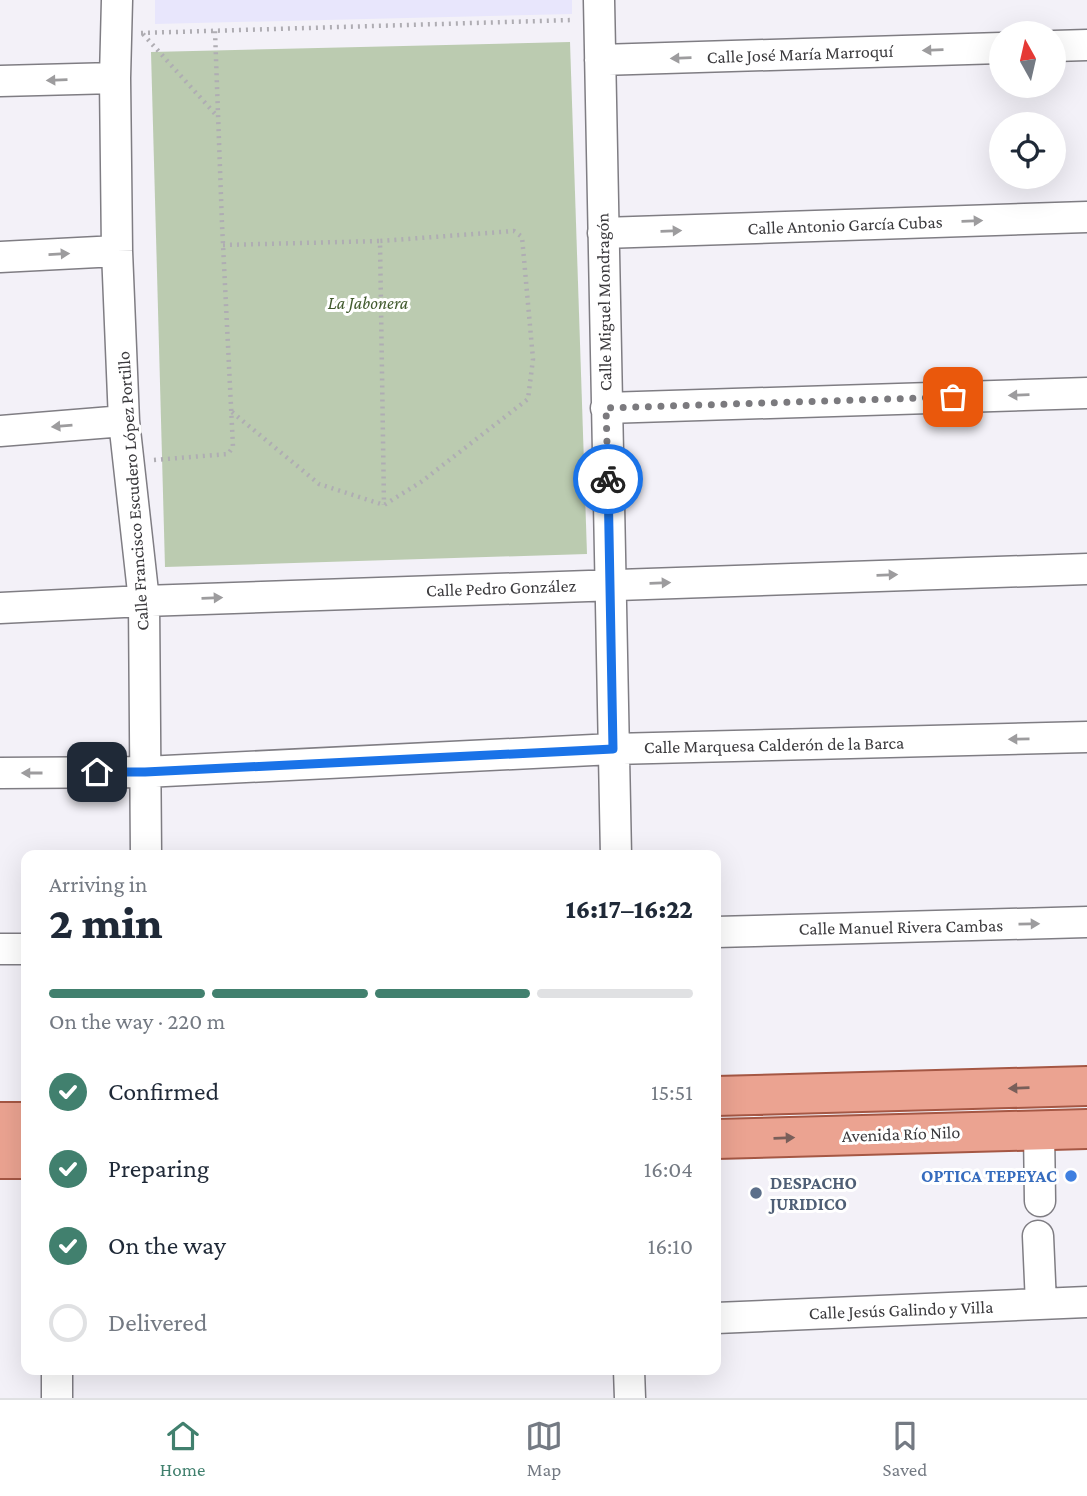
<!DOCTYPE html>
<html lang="en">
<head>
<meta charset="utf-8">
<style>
  :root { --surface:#fff; --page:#f2f2f3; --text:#1f2937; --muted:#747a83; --line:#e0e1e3; --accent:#41806e }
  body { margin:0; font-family:"Crimson Pro",serif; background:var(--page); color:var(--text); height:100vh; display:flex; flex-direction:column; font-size:26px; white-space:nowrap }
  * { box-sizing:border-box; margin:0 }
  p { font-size:23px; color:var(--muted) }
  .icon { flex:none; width:38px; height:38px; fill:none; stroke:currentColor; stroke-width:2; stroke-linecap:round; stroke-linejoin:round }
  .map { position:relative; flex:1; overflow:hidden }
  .panel { position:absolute; left:21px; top:850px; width:700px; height:525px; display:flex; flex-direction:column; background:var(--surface); border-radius:14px; box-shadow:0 7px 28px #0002 }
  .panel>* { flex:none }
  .needle { width:46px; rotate:352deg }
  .tools { position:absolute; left:989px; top:21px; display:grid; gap:14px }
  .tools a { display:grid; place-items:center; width:77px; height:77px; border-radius:50%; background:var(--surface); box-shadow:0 7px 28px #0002; font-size:35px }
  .pin { position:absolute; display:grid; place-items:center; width:60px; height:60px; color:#fff; margin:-30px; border-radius:14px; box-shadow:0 4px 10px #0006 }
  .courier { position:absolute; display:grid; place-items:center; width:70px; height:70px; margin:-35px; border:5px solid #1a73e8; border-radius:50%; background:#fff; color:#222; box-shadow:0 2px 9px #0007 }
  .summary em { font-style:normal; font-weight:800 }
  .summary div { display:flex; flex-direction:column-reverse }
  .summary { display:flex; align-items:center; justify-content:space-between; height:119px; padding:0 28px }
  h1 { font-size:46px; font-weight:800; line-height:52px }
  .bar { display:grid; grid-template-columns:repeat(4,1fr); gap:10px 7px; align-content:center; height:84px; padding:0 28px }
  .bar i { height:9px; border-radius:5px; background:var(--line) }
  .bar .active { background:var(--accent) }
  .bar p { grid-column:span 4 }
  ol { padding:0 28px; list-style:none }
  li { display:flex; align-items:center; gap:21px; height:77px }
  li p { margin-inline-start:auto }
  li .icon { padding:7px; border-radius:50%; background:var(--accent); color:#fff; stroke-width:4 }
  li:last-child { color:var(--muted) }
  li i { width:38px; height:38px; border:4px solid var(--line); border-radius:50% }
  .dock { display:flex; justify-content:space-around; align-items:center; height:98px; border-top:2px solid var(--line); background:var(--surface); font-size:19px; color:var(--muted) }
  .dock a { display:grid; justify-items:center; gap:4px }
  .dock .active { color:var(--accent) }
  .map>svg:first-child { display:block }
</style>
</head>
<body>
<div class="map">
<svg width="1087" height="1398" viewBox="0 0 1087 1398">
  <rect width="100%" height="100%" fill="#f3f1f8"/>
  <!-- education -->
  <path fill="#e8e6fc" d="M155,0H572V14L155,24Z"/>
  <!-- green -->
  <path fill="#bbcbb0" d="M570,42L587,554L165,567L151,52Z"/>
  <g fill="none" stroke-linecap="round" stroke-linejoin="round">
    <!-- minor casing -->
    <g stroke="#7f7d83" stroke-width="33">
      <path id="minor" d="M117,0L115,78L117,251L124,421L144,601L146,856
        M599,0L616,856
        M1054,46L1087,45
        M600,60L1001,48
        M0,81L115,78
        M603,233L1087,217
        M0,257L117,251
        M606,408L1087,393
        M0,431L124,421
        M0,608L144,601L1087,569
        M0,773L145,772L613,749L1087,737
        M716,932L1087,922
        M0,949H26
        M1039,1130L1040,1201
        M1038,1236L1041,1304
        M716,1318L1087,1302
        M629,1370L630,1398
        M57,1398V1370"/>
    </g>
    <!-- major casing -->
    <g stroke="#a55744" stroke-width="42">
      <path id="major" d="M716,1096L1087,1086
        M0,1122H26
        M716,1139L1087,1129
        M0,1159H26"/>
    </g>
    <!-- path -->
    <path stroke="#afadb3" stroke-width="4.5" stroke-dasharray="2 5" stroke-linecap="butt" d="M141,33L573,20
      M143,34L217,116
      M223,245L380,241
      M232,412L319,484L384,505L421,482L528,399L533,359L522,237L514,231L380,241L384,505
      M154,460L228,454L233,447L222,224L215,31"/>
    <!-- minor -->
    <use href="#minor" stroke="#fff" stroke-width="30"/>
    <!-- major -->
    <use href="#major" stroke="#eba391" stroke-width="38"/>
  </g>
  <!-- one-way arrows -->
  <defs><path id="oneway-solid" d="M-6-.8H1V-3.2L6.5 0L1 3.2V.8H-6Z" transform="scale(1.75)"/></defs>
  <g fill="#9d9c9e">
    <use href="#oneway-solid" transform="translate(933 50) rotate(178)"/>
    <use href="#oneway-solid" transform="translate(681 58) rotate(178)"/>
    <use href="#oneway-solid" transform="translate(57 80) rotate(178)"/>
    <use href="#oneway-solid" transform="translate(972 221) rotate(-2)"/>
    <use href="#oneway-solid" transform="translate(671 231) rotate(-2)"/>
    <use href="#oneway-solid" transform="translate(59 254) rotate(-3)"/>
    <use href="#oneway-solid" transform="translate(1019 395) rotate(178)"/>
    <use href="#oneway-solid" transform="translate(62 426) rotate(175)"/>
    <use href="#oneway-solid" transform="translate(887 575) rotate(-2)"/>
    <use href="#oneway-solid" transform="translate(660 583) rotate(-2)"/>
    <use href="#oneway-solid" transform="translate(212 598) rotate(-2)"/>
    <use href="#oneway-solid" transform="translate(1019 739) rotate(179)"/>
    <use href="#oneway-solid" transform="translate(32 773) rotate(180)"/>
    <use href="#oneway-solid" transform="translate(1029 924) rotate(-1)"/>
  </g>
  <g fill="#795f5a">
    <use href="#oneway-solid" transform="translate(1019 1088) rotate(178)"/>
    <use href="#oneway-solid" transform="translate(784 1138) rotate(-2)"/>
  </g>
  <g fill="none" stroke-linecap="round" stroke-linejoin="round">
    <!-- done -->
    <path stroke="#7b7a7e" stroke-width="7" stroke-dasharray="0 12.6" d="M608,479L606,408L953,397"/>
    <!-- route -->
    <path stroke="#1a73e8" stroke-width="9" d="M97,772H145L613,749L608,479"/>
  </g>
  <!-- markers -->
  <circle fill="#3f7fe0" stroke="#fff" stroke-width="2.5" cx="1071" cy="1176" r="7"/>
  <circle fill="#5c6f8a" stroke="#fff" stroke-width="2.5" cx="756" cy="1193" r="7"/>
  <g text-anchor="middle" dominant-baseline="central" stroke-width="6" stroke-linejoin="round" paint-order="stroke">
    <!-- street labels -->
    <g font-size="18" fill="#3b3a3d" stroke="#fff">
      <text transform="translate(800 54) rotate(-2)">Calle José María Marroquí</text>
      <text transform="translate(845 225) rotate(-2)">Calle Antonio García Cubas</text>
      <text transform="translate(604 302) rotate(-91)">Calle Miguel Mondragón</text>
      <text transform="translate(133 491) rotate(-94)">Calle Francisco Escudero López Portillo</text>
      <text transform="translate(501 588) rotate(-2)">Calle Pedro González</text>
      <text transform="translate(774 745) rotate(-1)">Calle Marquesa Calderón de la Barca</text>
      <text transform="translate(901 927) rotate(-1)">Calle Manuel Rivera Cambas</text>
      <text transform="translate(901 1134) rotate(-2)">Avenida Río Nilo</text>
      <text transform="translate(901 1310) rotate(-2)">Calle Jesús Galindo y Villa</text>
    </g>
    <!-- park labels -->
    <g font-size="18" font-style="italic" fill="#415a2d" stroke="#fff">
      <text x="368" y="303">La Jabonera</text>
    </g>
    <!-- shop labels -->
    <g font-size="18" font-weight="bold" fill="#366cbe" stroke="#fff" text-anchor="end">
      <text x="1057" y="1176">OPTICA TEPEYAC</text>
    </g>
    <!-- service labels -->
    <g font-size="18" font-weight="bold" fill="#4e5e75" stroke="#fff" text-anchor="start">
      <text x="770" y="1183">DESPACHO<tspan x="770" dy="21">JURIDICO</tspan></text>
    </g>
  </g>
</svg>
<div class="tools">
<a><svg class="needle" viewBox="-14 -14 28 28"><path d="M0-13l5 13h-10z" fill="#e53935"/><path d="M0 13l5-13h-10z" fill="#747a83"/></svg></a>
<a><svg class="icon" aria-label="locate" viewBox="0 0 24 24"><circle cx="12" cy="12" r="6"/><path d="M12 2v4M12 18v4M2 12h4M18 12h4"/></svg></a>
</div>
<div class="pin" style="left:953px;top:397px;background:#ea580c"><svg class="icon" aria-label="bag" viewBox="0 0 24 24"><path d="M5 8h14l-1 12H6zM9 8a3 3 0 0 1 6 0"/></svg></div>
<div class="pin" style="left:97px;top:772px;background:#1f2937"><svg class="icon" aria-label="home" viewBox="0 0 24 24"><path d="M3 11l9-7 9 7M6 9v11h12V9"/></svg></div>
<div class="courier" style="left:608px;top:479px"><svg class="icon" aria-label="bike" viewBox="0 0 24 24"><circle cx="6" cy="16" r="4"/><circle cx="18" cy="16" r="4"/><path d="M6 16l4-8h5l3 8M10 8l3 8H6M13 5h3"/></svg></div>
<section class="panel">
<div class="summary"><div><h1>2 min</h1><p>Arriving in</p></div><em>16:17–16:22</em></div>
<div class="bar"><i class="active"></i><i class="active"></i><i class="active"></i><i></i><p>On the way · 220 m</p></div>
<ol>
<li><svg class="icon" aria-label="check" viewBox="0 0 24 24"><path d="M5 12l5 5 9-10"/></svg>Confirmed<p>15:51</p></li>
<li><svg class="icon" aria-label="check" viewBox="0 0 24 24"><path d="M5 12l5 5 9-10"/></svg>Preparing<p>16:04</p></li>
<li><svg class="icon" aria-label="check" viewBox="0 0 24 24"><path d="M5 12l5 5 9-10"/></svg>On the way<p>16:10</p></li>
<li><i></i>Delivered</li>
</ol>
</section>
</div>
<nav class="dock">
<a class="active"><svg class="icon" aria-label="home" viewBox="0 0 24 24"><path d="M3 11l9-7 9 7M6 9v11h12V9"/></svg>Home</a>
<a><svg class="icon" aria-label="map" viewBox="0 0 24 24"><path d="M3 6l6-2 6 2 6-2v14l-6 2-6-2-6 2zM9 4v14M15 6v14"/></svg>Map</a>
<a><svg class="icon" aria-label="saved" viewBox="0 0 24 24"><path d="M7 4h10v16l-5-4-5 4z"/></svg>Saved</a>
</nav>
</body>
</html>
